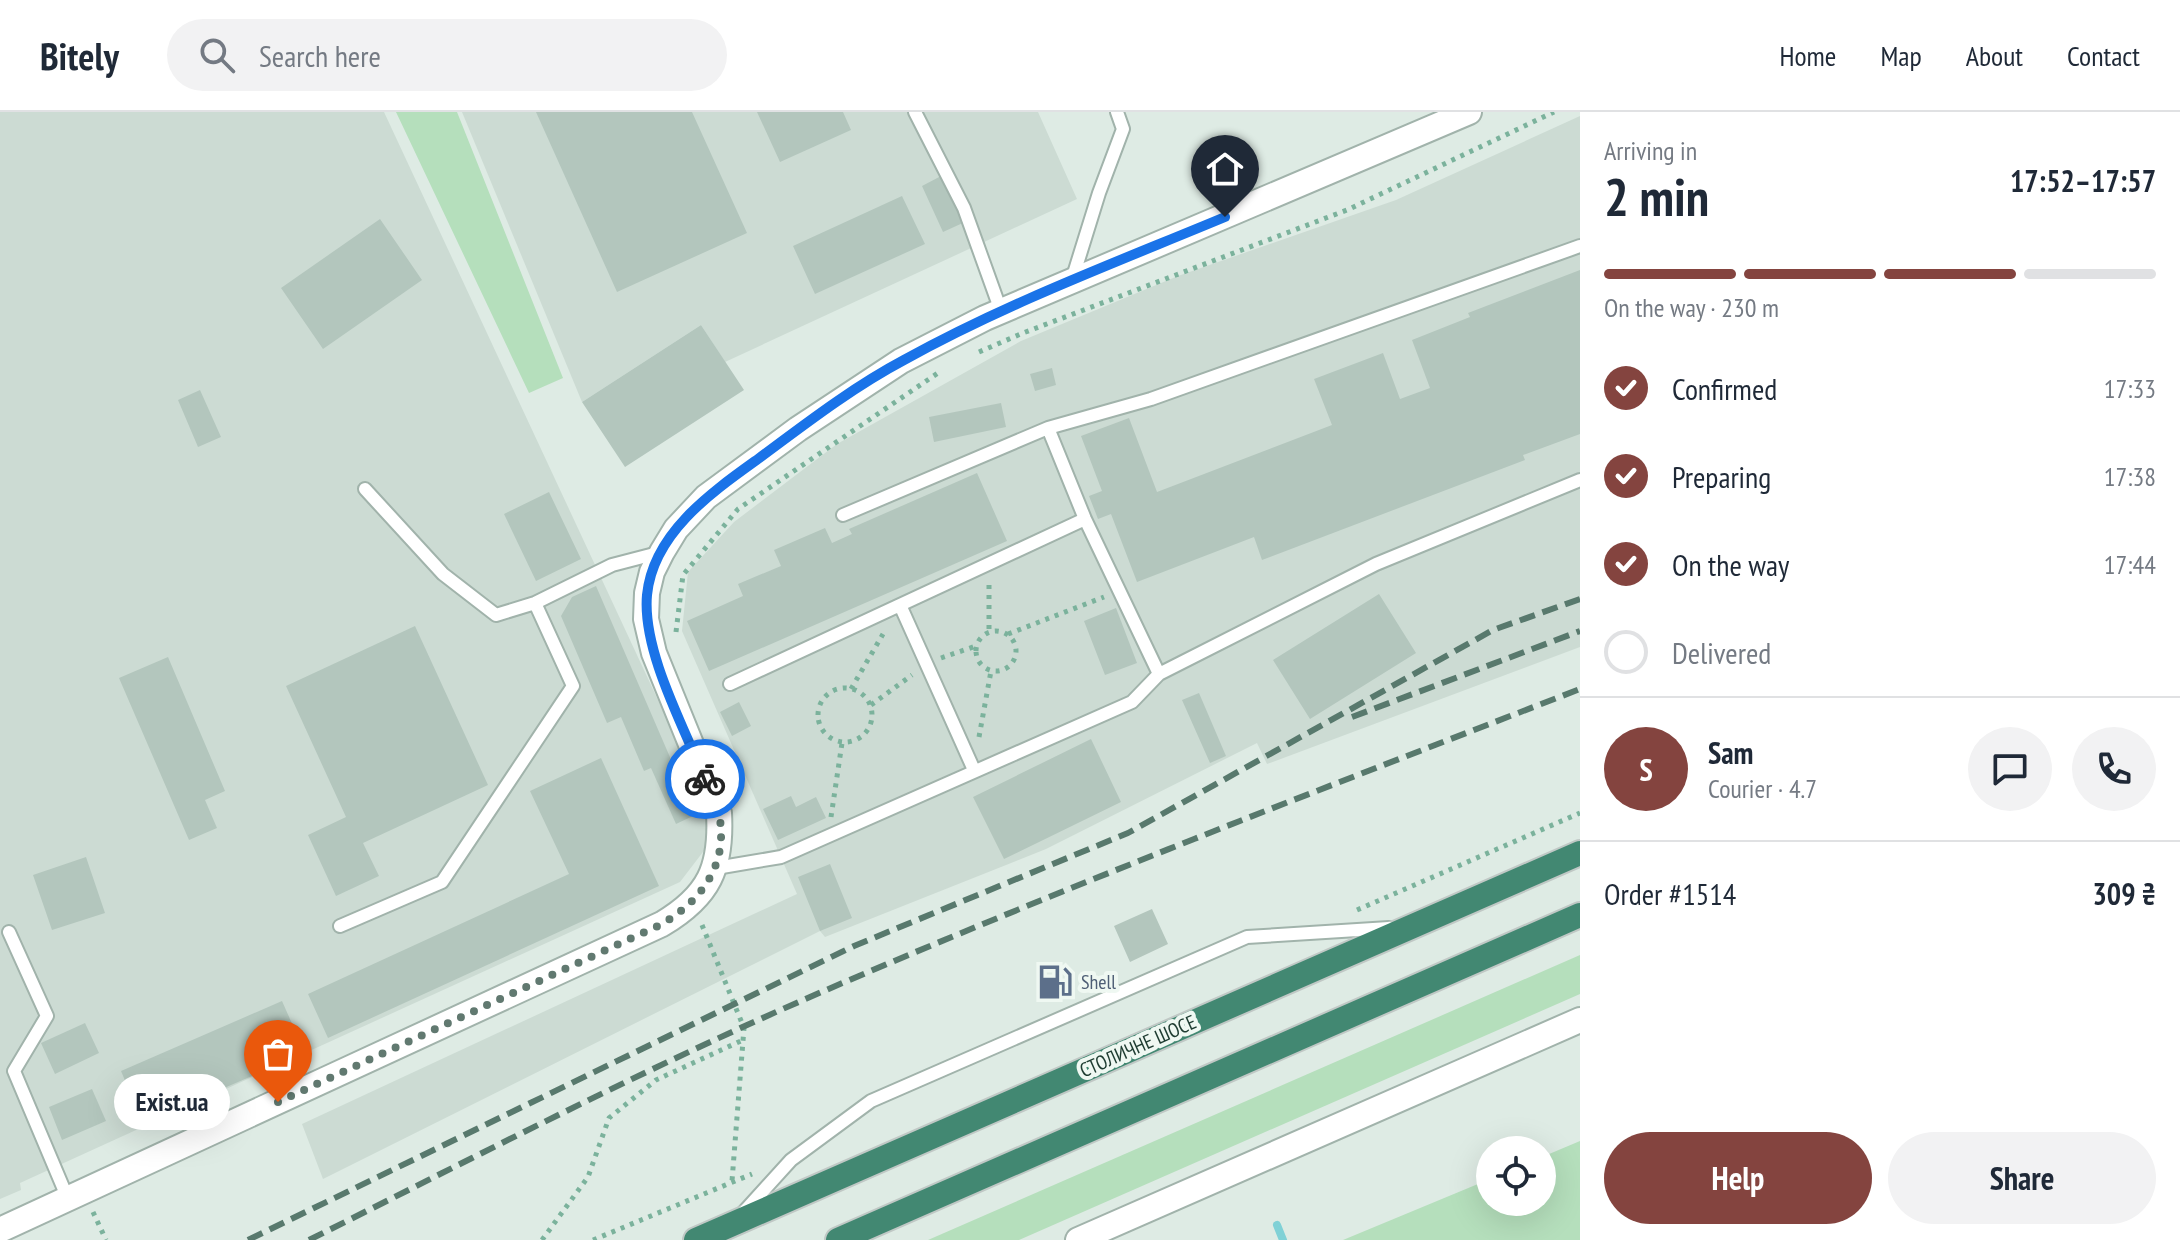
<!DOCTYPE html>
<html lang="en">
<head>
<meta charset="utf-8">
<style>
  :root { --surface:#fff; --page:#f2f2f3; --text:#1f2937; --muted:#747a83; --line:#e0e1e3; --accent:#84443f }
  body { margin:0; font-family:"PT Sans Narrow",sans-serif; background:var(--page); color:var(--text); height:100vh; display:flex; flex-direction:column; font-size:30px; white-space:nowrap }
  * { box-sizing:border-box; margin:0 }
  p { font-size:26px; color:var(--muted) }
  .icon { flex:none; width:44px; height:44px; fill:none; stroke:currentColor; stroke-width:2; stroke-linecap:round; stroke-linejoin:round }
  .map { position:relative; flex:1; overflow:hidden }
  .drawer { display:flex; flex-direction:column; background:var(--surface); width:600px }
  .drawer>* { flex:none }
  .buttons { position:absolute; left:1476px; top:1024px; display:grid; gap:16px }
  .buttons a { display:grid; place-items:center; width:80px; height:80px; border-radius:50%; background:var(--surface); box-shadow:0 8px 32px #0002; font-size:40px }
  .pin { position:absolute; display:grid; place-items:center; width:68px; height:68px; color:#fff; margin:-82px -34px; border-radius:50% 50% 50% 0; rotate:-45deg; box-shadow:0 0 8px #0007 }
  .pin .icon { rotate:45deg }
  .courier { position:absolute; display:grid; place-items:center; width:80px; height:80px; margin:-40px; border:6px solid #1a73e8; border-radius:50%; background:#fff; color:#222; box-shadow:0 2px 10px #0007 }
  .bubble { position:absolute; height:56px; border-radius:28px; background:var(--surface); box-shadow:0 8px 32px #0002; font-size:26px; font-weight:600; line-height:56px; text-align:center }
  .summary em { font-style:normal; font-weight:600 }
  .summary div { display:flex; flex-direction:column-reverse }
  .summary { display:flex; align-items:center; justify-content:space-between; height:136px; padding:0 24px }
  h1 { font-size:52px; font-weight:600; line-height:60px }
  .bar { display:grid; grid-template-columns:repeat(4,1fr); gap:12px 8px; align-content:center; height:96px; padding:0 24px }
  .bar i { height:10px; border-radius:6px; background:var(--line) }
  .bar .current { background:var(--accent) }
  .bar p { grid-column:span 4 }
  .line { display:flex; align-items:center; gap:20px; padding:0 24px; border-top:2px solid var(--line) }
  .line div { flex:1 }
  .round { display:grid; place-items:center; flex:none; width:84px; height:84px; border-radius:42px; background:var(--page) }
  ol { padding:0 24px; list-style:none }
  li { display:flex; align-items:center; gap:24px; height:88px }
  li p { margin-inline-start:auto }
  li .icon { padding:8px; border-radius:50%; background:var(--accent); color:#fff; stroke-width:4 }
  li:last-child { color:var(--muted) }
  li i { width:44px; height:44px; border:4px solid var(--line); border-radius:50% }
  .cta { display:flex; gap:16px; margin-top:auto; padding:16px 24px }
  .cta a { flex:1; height:92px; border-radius:48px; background:var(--accent); color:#fff; font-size:32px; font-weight:600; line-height:92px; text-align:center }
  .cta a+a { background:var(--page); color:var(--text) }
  header { display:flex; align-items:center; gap:48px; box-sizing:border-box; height:112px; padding:0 40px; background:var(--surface); border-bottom:2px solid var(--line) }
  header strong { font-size:38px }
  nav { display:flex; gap:44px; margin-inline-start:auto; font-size:28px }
  .search { width:560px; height:72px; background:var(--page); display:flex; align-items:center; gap:20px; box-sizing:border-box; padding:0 28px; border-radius:44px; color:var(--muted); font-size:30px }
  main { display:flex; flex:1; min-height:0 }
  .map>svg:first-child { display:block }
</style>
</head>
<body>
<header>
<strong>Bitely</strong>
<div class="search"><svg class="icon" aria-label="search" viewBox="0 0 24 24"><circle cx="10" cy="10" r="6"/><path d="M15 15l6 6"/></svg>Search here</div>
<nav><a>Home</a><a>Map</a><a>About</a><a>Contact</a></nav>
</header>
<main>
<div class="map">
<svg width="1580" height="1128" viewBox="0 0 1580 1128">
  <rect width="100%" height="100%" fill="#deebe4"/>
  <!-- built -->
  <path fill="#ccdbd3" d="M0,0H384L719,719L680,770L20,1071L21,1078L0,1087Z
    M462,0H1038L1077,87L725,250L701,213L582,290Z
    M1580,4V535L1267,652L1257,631L1046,737L825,825L820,819L323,1067L302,1012L797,782L682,519L688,460L734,410L837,332L1021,229L1178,164L1396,88Z"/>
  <!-- green -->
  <path fill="#b5dfbc" d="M396,0H457L563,266L529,281Z
    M1580,843V882L1019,1128H928Z
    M1580,1029V1128H1343L1490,1067V1090H1542V1045Z"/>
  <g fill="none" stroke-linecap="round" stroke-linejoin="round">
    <!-- stream -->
    <path stroke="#80d1d6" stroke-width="8" d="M1277,1113L1283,1128"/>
  </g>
  <!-- building -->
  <path fill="#b3c6bd" d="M536,0H692L747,121L617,180Z
    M757,0H843L851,18L780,50Z
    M943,63L965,110L943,120L922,74Z
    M902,84L925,132L815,182L793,134Z
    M380,107L422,168L323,237L281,176Z
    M1580,158V322L1523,343L1525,348L1262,448L1254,425L1137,470L1111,402L1098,407L1089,384L1102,379L1081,324L1129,306L1157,380L1332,313L1314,267L1383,241L1400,287L1430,276L1412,228L1470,205L1468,201Z
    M701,213L744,278L625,355L582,290Z
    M1052,256L1056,273L1035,279L1030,262Z
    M200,278L221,325L198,335L178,288Z
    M1001,291L1006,315L934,330L929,305Z
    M977,361L1007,429L709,559L687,509L743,484L738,472L781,454L774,438L825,416L832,431L852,422L849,417Z
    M549,380L581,447L536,469L504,402Z
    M596,474L695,703L676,712L651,656L644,659L621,605L607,611L561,504L572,485Z
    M1379,482L1416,541L1310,607L1273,548Z
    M1116,496L1137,551L1105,563L1084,509Z
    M415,514L488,673L363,731L379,764L336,784L308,723L346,705L286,574Z
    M168,545L225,679L205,688L217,716L189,728L119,566Z
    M1199,581L1226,644L1210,651L1182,588Z
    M739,590L751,614L732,624L720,600Z
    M1091,627L1121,690L1004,747L973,685Z
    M601,646L659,774L328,926L308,882L569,762L530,679Z
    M791,684L796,695L816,685L826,706L778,728L763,697Z
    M86,745L105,801L52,818L33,763Z
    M830,752L852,806L820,819L798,765Z
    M1152,797L1168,832L1130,850L1114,814Z
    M282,889L305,941L143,1011L121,959Z
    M85,911L99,941L55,962L41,931Z
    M92,977L106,1009L62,1028L49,995Z"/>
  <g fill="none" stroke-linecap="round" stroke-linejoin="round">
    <!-- service casing -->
    <g stroke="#a1b3ab" stroke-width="16">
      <path id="service" d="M915,0L964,96L1001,199
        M1072,168L1099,81L1123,17L1117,0
        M1048,316L1151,287L1580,134
        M365,377L443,462L496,503L535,491L612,453L662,440
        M843,403L1048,316L1085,407L1159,562
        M900,493L974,658
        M730,572L1085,407
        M716,756L781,745L1132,590L1159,562L1376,452L1580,368
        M340,814L442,770L573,574L535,491
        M9,820L47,904L14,959L68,1087
        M742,1102L791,1048L871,989L1247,825L1389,816"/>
    </g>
    <!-- minor casing -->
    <g stroke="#a1b3ab" stroke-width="28">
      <path id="minor" d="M0,1118L662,812C709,784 722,756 719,701L654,541L646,507L647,481L652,460L662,440L676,417L706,385L798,317L901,249L985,206L1469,0
        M1078,1128L1580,908"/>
    </g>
    <!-- trunk casing -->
    <g stroke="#c0c8c5" stroke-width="28">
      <path id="trunk" d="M696,1128L1580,741
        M838,1128L1580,803"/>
    </g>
    <!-- path -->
    <path stroke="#7bb29c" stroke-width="5" stroke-dasharray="4 6" stroke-linecap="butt" d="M979,240L1023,221L1347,98L1554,0
      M989,473V520
      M976 539a20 20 0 1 1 40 0a20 20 0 1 1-40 0Z
      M676,520L683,463L738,397L938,261
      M1008,522L1104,485
      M941,546L976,534
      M818 603a27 27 0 1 1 54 0a27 27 0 1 1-54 0Z
      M851,577L883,522
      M871,593L912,563
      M979,625L991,559
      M831,705L842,631
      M1357,798L1580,701
      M702,813L744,916L732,1069
      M93,1100L106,1128
      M542,1128L588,1065L609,1006L656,968L743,928
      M593,1128L752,1062"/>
    <!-- service -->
    <use href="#service" stroke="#fff" stroke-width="12"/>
    <!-- minor -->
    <use href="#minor" stroke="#fff" stroke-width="24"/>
    <!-- trunk -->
    <use href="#trunk" stroke="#428872" stroke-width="24"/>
    <!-- rail -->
    <path stroke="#58796d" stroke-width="6" stroke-dasharray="16 8" stroke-linecap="butt" d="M1352,605L1580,519
      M248,1128L854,834L1128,721L1493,518L1580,487
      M309,1128C475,1045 640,959 810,885C1064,775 1322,677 1580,577"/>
  </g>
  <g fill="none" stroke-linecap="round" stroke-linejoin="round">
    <!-- done -->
    <path stroke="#617970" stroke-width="8" stroke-dasharray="0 14.4" d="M278,990L662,812C702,788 729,752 719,702C717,690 710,678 705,667"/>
    <!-- route -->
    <path stroke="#1a73e8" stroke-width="10" d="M705,667C684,615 642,539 647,483C653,421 712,380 758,347C805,312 853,275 904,248C1007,191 1117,150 1225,105"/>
  </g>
  <!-- icons -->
  <defs>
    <g id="fuel-bare" transform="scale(2.76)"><path d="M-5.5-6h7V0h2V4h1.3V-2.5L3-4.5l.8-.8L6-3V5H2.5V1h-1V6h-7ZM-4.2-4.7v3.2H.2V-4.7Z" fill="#5c6f8a" stroke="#eff8f2" stroke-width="2.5" paint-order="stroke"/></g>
  </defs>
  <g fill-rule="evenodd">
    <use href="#fuel-bare" x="1055" y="870"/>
  </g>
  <g text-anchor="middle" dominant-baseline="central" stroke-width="8" stroke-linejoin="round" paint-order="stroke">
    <!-- service labels -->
    <g font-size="20" fill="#4e5e75" stroke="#eff8f2" text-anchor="start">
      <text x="1081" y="870">Shell</text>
    </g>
    <!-- street labels -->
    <g font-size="20" fill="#1e3c31" stroke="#eff8f2">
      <text transform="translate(1138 934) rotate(-24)">СТОЛИЧНЕ ШОСЕ</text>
    </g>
  </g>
</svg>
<div class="buttons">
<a><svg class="icon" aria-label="locate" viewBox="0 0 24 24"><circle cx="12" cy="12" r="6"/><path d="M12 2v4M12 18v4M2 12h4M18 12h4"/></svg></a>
</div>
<div class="pin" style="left:278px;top:990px;background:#ea580c"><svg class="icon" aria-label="bag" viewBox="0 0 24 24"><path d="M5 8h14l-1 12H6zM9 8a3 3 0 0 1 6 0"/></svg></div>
<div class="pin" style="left:1225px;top:105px;background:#1f2937"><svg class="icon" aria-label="home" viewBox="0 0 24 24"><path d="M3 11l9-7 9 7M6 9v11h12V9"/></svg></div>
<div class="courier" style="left:705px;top:667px"><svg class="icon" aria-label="bike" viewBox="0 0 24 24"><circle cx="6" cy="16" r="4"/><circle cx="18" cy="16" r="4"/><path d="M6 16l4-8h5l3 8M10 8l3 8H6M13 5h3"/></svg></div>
<div class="bubble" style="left:114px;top:962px;width:116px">Exist.ua</div>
</div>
<section class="drawer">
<div class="summary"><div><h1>2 min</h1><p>Arriving in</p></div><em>17:52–17:57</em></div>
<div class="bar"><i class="current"></i><i class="current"></i><i class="current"></i><i></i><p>On the way · 230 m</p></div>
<ol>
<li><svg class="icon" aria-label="check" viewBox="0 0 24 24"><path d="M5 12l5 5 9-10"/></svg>Confirmed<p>17:33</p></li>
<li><svg class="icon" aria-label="check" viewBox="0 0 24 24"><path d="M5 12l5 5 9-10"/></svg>Preparing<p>17:38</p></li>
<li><svg class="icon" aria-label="check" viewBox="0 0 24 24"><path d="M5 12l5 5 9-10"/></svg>On the way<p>17:44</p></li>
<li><i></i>Delivered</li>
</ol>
<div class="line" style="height:144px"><b class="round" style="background:var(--accent);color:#fff">S</b><div><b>Sam</b><p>Courier · 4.7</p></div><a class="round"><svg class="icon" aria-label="chat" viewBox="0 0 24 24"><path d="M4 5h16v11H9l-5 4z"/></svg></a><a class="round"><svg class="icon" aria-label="phone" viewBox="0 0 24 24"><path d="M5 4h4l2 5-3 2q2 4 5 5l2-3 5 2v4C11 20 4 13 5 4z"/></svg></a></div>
<div class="line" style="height:104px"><div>Order #1514</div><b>309 ₴</b></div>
<div class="cta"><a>Help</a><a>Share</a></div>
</section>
</main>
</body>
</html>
